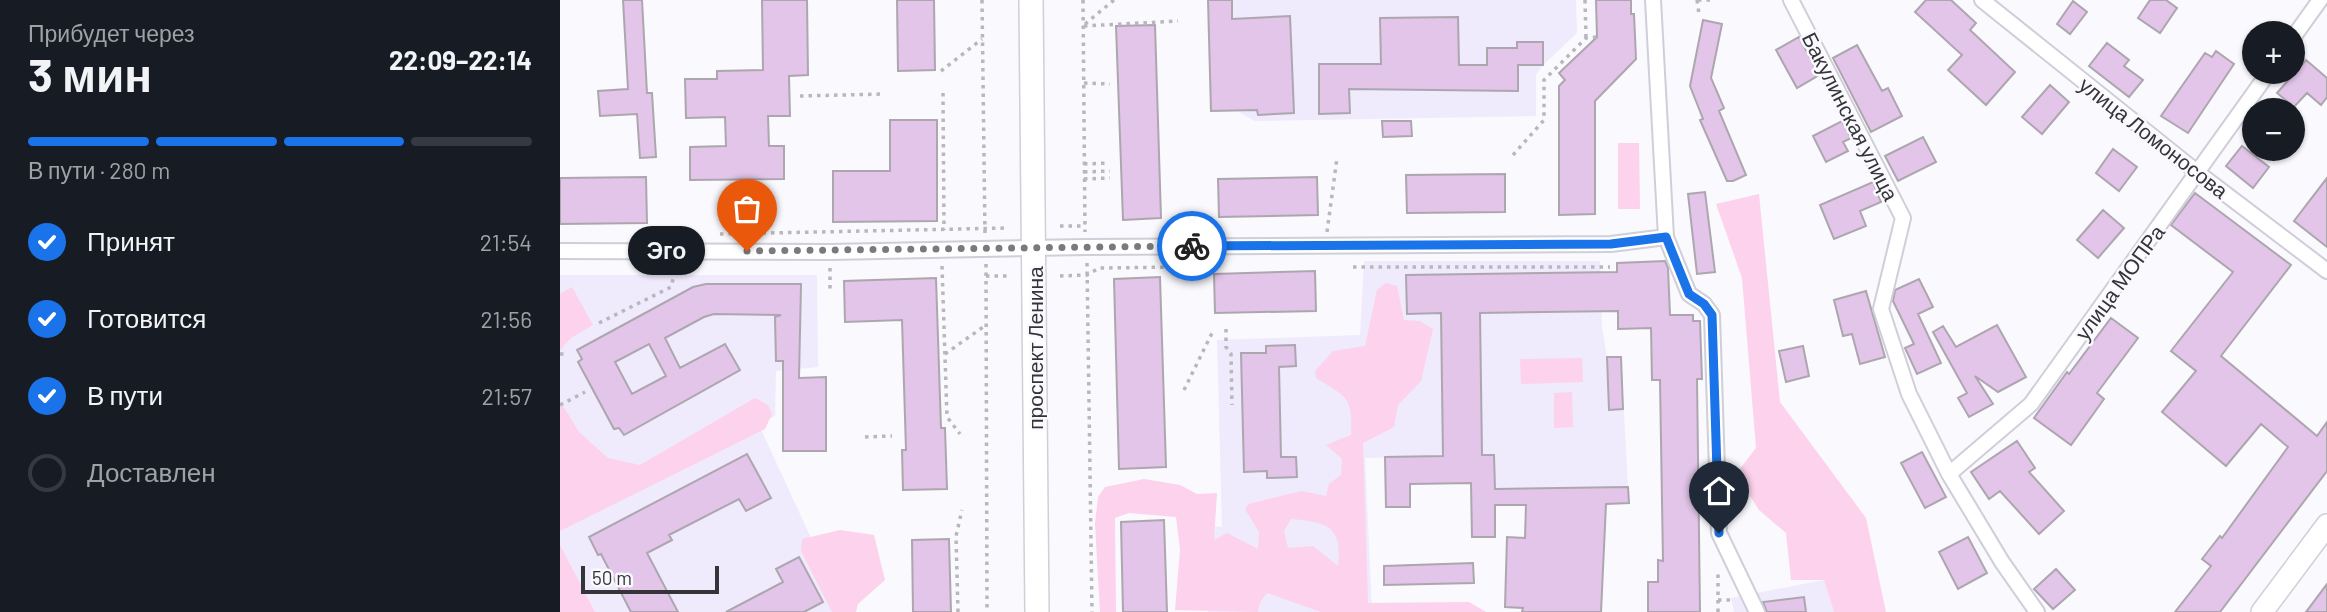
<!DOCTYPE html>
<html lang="ru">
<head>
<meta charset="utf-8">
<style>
  :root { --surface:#171b24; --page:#242831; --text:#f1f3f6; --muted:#9ea1a6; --line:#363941; --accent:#1a73e8 }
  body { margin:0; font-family:Barlow,sans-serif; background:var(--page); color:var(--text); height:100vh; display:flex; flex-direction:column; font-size:26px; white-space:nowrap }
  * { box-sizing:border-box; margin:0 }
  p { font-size:23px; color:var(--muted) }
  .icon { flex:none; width:38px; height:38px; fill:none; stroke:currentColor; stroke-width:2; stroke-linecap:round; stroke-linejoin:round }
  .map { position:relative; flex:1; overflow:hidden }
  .side { display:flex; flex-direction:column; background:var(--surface); width:560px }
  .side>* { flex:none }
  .controls { position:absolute; left:1682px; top:21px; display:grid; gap:14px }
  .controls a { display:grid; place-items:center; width:63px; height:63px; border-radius:50%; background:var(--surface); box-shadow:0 2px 5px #0004; font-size:35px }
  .scale { position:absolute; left:21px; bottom:18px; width:138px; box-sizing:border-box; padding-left:7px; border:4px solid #353438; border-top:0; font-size:19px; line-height:24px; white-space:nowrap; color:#353438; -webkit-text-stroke:5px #faf9fd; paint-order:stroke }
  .pin { position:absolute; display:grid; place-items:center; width:60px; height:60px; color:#fff; margin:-72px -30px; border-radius:50% 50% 50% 0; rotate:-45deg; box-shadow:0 0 7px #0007 }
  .pin .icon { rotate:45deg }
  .courier { position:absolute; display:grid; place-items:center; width:70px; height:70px; margin:-35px; border:5px solid #1a73e8; border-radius:50%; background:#fff; color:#222; box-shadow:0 2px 9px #0007 }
  .bubble { position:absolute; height:49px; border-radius:24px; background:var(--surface); box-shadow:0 2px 5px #0004; font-size:23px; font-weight:700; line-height:49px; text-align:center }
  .overview em { font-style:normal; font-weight:700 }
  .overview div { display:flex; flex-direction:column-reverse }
  .overview { display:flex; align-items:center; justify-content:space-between; height:119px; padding:0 28px }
  h1 { font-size:46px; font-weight:700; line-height:52px }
  .bar { display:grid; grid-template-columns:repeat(4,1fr); gap:10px 7px; align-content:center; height:84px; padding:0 28px }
  .bar i { height:9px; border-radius:5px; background:var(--line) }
  .bar .active { background:var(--accent) }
  .bar p { grid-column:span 4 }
  ol { padding:0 28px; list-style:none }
  li { display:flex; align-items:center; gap:21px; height:77px }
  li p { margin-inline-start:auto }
  li .icon { padding:7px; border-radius:50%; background:var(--accent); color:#fff; stroke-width:4 }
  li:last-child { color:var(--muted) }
  li i { width:38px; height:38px; border:4px solid var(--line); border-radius:50% }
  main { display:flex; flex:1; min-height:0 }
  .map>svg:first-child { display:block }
</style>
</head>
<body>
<main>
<section class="side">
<div class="overview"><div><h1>3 мин</h1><p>Прибудет через</p></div><em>22:09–22:14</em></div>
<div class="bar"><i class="active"></i><i class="active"></i><i class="active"></i><i></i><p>В пути · 280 m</p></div>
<ol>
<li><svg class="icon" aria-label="check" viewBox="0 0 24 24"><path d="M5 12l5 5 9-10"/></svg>Принят<p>21:54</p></li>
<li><svg class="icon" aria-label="check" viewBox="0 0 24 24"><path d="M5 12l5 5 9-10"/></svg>Готовится<p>21:56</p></li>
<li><svg class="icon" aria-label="check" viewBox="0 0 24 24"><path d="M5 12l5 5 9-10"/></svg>В пути<p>21:57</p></li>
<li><i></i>Доставлен</li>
</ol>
</section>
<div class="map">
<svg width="1767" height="612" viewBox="0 0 1767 612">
  <rect width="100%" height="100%" fill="#faf9fd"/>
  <!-- built -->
  <path fill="#efeafc" d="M648,0H1016L1017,33L983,65L976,75V116L695,121L675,110L651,111Z
    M804,261H1040L1042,327L1047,357H1061L1068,487L935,489L934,455L805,458L812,612H648L646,526L662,527L657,340L800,335Z
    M0,275H257L258,367L216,371L215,416L199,425L285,612H8L0,596Z
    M1264,580L1274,612H1174L1171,598Z"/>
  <!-- green -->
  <path fill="#fdd2ec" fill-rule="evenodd" d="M1058,143H1079L1080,209H1058Z
    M1199,194L1220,402L1306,518L1326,612H1274L1264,580H1231L1226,533L1199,510L1176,474L1196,448L1182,278L1156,204Z
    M826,283L837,286L844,320L860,321L873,329L861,381L838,405L834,427L803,443L808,603L909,602L926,612H761L707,593L700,602L698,612L615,610L620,550L616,517L569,513L555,518L556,612H540L535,524L538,497L545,487L584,479L620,485L637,494L657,493L654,540L667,533L698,549L699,532L685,509L689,504L741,491L766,496L769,484L781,475L782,459L766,445L791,435C793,397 787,397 756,378L755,371L773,351L805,346L817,290ZM731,519C766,522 783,525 778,566L753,546L728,548L724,531Z
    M12,287L33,325L11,338L0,350V294Z
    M1022,358L1023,382L961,384L960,359Z
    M1012,392L1013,427L994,428V393Z
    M195,398L208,405L212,414L205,429L0,531V401L19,432L48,458L80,465Z
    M280,530L314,535L325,580L298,604L296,612H272L241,551L242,539Z
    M0,545L35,612H0Z"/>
  <!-- building -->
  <path fill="#e2c5e9" stroke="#ada6af" stroke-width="2" fill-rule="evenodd" d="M63,0H82L87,93H92L96,157L80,158L77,114L40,116L38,91L68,89Z
    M202,0H247L248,75L229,76L230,116H208L209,146H224V179L130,180V147L166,146L165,117L126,118L125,79H157V71L203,70Z
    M337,0H374L375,70L338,71Z
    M648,0H672V19L730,16L734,113L698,115L697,110L651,111Z
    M1036,0H1071V14H1074L1076,59L1035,101V214L999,215V86L1005,80L999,73L1037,37Z
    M1366,0H1391L1416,23L1410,30L1455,72L1426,105L1388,70L1402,55L1355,12Z
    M1590,0H1606L1617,8L1600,33L1578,18Z
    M1513,1L1527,12L1510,34L1497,24Z
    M898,17L899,65H927V48H957V42H983V65H958V91L789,89L790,113L759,114V64H821L820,18Z
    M1143,20L1162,24L1151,78L1164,108L1159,111L1186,175L1173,181H1167L1140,120L1143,119L1130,86Z
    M595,25L601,218L563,220L556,26Z
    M1239,37L1259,75L1237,88L1216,50Z
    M1547,43L1569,60L1564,66L1583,80L1569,97L1529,66Z
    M1297,45L1322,91L1328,88L1342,116L1311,132L1273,58Z
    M1656,51L1674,64L1628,133L1601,116L1645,53L1652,57Z
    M1746,60L1767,78V97L1761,105L1747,93L1734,107L1717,93Z
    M1490,85L1509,102L1482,134L1462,117Z
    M330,120H377V221L273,222V171H330Z
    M822,121H851L852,136L823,137Z
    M1282,121L1291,138L1283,142L1288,151L1266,162L1253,136Z
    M1363,137L1376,162L1338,181L1325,156Z
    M1682,146L1709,167L1693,188L1666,166Z
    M1553,149L1577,167L1559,191L1536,173Z
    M945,174V212L847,213L846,175Z
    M86,177L87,223L0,224V178Z
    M757,177L758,215L659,217L658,179Z
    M1767,178V247L1734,221Z
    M1313,182L1321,202L1300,211L1306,226L1274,239L1260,205Z
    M1145,192L1155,272L1137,274L1128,194Z
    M1635,193L1731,265L1661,356L1757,436L1767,422V471L1660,612H1615L1651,566L1642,559L1660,536L1662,538L1728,447L1701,424L1666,466L1602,412L1636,371L1611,351L1673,272L1611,225Z
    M1543,210L1564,228L1538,258L1517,240Z
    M1105,261L1108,268L1110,315H1133V321H1140L1142,379H1137L1140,612H1088V582H1098V560L1103,561L1100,380H1092L1091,328L1058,329V311L920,313L922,455H934L935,489L1068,487L1069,503L1046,504L1041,612H962L963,608L945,607L947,537L965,538L966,505H935V537H912L911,483L850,484V507H826L825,457L883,456L881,313L847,314L846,275L1057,272V263Z
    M755,271L756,311L655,313L654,274Z
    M600,277L606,467L559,469L554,279Z
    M376,278L381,428H385L387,489L343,490L342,450H346L342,320L285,322L284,281Z
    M1359,279L1373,307L1358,314L1381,363L1357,374L1345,348L1354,344L1333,301L1335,290Z
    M146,284H241L239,378L266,377V451H223V361H216L215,317L221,315L154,314L144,317L105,338L120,368L165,344L180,370L64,435L59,428L54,429L18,362L22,359L17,350L133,287ZM89,344L106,376L72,394L55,362Z
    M1306,291L1325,357L1300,364L1292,334L1283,336L1274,300Z
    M1551,318L1578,338L1537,393L1544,399L1511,445L1474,418L1507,372L1509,374Z
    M1437,325L1466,377L1438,392L1415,376L1433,404L1409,417L1398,398L1407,393L1373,332L1383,326L1396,347Z
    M735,345L736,366L719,367L721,457H736L737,477L707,478V471L684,472L681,353H706V346Z
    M1243,346L1249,376L1226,382L1219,351Z
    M1047,357H1061L1063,409L1049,410Z
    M1457,441L1475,468L1469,472L1504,511L1479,534L1440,491L1429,499L1411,472Z
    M1362,452L1386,497L1365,508L1341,463Z
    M187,454L211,498L186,511L179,499L109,535L112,540L87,553L118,612H71L41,554L38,555L29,537Z
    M604,520L607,612H563L561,522Z
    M1408,537L1427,573L1398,589L1379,552Z
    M389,539L391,612H353L352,540Z
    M239,557L263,602L244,612H166L223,582L216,569Z
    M913,563L914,583L824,585V566Z
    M1496,569L1515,590L1493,609L1474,589Z
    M1767,584V612H1746Z
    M1244,597L1246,612H1207L1203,602Z"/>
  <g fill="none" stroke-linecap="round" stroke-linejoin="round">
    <!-- street casing -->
    <g stroke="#d0ced8" stroke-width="18">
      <path id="street" d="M1093,0L1106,237L1129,294L1144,304L1152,315L1159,533L1197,612
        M1231,0L1343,218L1321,309L1349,394L1389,474L1442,562L1477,612
        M1422,0L1638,173L1767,271
        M1732,39L1760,0
        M0,251L270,252L526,247L1051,244L1106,237
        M1389,474L1471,404L1709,72"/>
    </g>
    <!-- secondary casing -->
    <g stroke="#d0ced8" stroke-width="24">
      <path id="secondary" d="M1702,612L1767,525"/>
    </g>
    <!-- primary casing -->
    <g stroke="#d0ced8" stroke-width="26">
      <path id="primary" d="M471,0L477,612"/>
    </g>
    <!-- path -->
    <path stroke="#b8b7bb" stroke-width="3.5" stroke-dasharray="3.5 5" stroke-linecap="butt" d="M422,0L425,235
      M523,0L525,232
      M1025,0L1026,38
      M1137,0L1139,14
      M1138,0H1155
      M525,24L554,0
      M524,26L618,21
      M381,71L422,39
      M524,83L550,84
      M383,93L384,230
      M240,96L324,94
      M953,155L984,120V80L1026,38L1037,37
      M524,164L549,163
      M524,172L550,171
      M524,179L550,178
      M500,226H524
      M767,232L777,158
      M160,234L448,228
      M527,263L532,612
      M426,264L427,612
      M382,266L387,417L400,434
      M793,267H1050
      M270,268V293
      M426,276H448
      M500,276L527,275L539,268L622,267
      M39,323L111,287L116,268
      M666,329V347L671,354L672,405
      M0,354H5
      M385,354L426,325
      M624,390L654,329
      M0,405L25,392
      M305,437L332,436
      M1158,600H1175
      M398,612L396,536L402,510
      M1158,612V570"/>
    <!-- street -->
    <use href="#street" stroke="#fff" stroke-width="14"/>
    <!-- secondary -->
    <use href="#secondary" stroke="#fff" stroke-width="21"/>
    <!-- primary -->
    <use href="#primary" stroke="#fff" stroke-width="23"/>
  </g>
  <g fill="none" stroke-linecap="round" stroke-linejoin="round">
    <!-- done -->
    <path stroke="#7a797d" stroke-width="7" stroke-dasharray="0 12.6" d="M187,251L632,246"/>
    <!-- route -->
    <path stroke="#1a73e8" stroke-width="9" d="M632,246L1051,244L1106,237L1129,294L1144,304L1152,315L1159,533"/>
  </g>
  <g text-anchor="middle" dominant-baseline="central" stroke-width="5" stroke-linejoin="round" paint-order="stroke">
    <!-- street labels -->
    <g font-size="21" fill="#353438" stroke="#faf9fd">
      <text transform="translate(1291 116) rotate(63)">Бакулинская улица</text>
      <text transform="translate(1594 137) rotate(38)">улица Ломоносова</text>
      <text transform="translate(1559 282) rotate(-54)">улица МОПРа</text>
      <text transform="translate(474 348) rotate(-90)">проспект Ленина</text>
    </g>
  </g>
</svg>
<div class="controls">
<a>+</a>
<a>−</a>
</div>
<div class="scale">50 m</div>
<div class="pin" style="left:187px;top:251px;background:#ea580c"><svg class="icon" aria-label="bag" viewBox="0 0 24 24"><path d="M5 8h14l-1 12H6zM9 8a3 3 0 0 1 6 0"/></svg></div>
<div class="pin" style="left:1159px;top:533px;background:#1f2937"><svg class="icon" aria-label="home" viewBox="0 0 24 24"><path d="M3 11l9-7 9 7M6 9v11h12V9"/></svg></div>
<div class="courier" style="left:632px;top:246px"><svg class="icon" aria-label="bike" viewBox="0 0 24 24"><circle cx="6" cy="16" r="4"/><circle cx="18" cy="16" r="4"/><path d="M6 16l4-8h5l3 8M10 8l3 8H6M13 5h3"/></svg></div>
<div class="bubble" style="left:68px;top:226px;width:77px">Эго</div>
</div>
</main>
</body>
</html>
